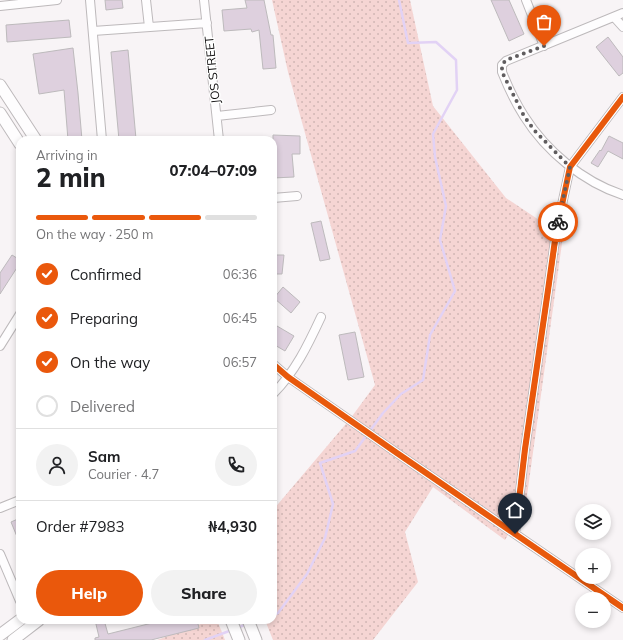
<!DOCTYPE html>
<html lang="en">
<head>
<meta charset="utf-8">
<style>
  :root { --surface:#fff; --page:#f2f2f2; --text:#202124; --muted:#757577; --line:#e0e0e0; --accent:#ea580c }
  body { margin:0; font-family:Mulish,sans-serif; background:var(--page); color:var(--text); height:100vh; display:flex; flex-direction:column; font-size:15px; white-space:nowrap }
  * { box-sizing:border-box; margin:0 }
  p { font-size:13px; color:var(--muted) }
  .icon { flex:none; width:22px; height:22px; fill:none; stroke:currentColor; stroke-width:2; stroke-linecap:round; stroke-linejoin:round }
  .map { position:relative; flex:1; overflow:hidden }
  .sheet { position:absolute; left:16px; top:136px; width:261px; height:488px; display:flex; flex-direction:column; background:var(--surface); border-radius:12px; box-shadow:0 2px 6px #0003 }
  .sheet>* { flex:none }
  .fabs { position:absolute; left:575px; top:504px; display:grid; gap:8px }
  .fabs a { display:grid; place-items:center; width:36px; height:36px; border-radius:50%; background:var(--surface); box-shadow:0 2px 6px #0003; font-size:20px }
  .pin { position:absolute; display:grid; place-items:center; width:34px; height:34px; color:#fff; margin:-41px -17px; border-radius:50% 50% 50% 0; rotate:-45deg; box-shadow:0 0 4px #0007 }
  .pin .icon { rotate:45deg }
  .courier { position:absolute; display:grid; place-items:center; width:40px; height:40px; margin:-20px; border:3px solid #ea580c; border-radius:50%; background:#fff; color:#222; box-shadow:0 1px 5px #0007 }
  .summary em { font-style:normal; font-weight:800 }
  .summary div { display:flex; flex-direction:column-reverse }
  .summary { display:flex; align-items:center; justify-content:space-between; height:68px; padding:0 20px }
  h1 { font-size:26px; font-weight:800; line-height:30px }
  .bar { display:grid; grid-template-columns:repeat(4,1fr); gap:6px 4px; align-content:center; height:48px; padding:0 20px }
  .bar i { height:5px; border-radius:3px; background:var(--line) }
  .bar .on { background:var(--accent) }
  .bar p { grid-column:span 4 }
  .line { display:flex; align-items:center; gap:10px; padding:0 20px; border-top:1px solid var(--line) }
  .line div { flex:1 }
  .round { display:grid; place-items:center; flex:none; width:42px; height:42px; border-radius:21px; background:var(--page) }
  ol { padding:0 20px; list-style:none }
  li { display:flex; align-items:center; gap:12px; height:44px }
  li p { margin-inline-start:auto }
  li .icon { padding:4px; border-radius:50%; background:var(--accent); color:#fff; stroke-width:4 }
  li:last-child { color:var(--muted) }
  li i { width:22px; height:22px; border:2px solid var(--line); border-radius:50% }
  .button { display:flex; gap:8px; margin-top:auto; padding:8px 20px }
  .button a { flex:1; height:46px; border-radius:24px; background:var(--accent); color:#fff; font-size:16px; font-weight:800; line-height:46px; text-align:center }
  .button a+a { background:var(--page); color:var(--text) }
  .map>svg:first-child { display:block }
</style>
</head>
<body>
<div class="map">
<svg width="623" height="640" viewBox="0 0 623 640">
  <defs>
    <pattern id="grass-dots" width="8" height="8" patternUnits="userSpaceOnUse"><rect width="8" height="8" fill="#f5d5d3"/><path d="M2 2h.1M6 6h.1" fill="none" stroke="#d1b6b4" stroke-width="1.8" stroke-linecap="round"/></pattern>
  </defs>
  <rect width="100%" height="100%" fill="#f8f4f6"/>
  <!-- grass -->
  <path fill="url(#grass-dots)" d="M272,0H410L433,106L506,198L563,236L526,503L505,540L433,487L405,532L418,582L373,640H273L265,620H273V510L350,419L375,385L288,72Z
    M212,620H217L225,640H157Z"/>
  <g fill="none" stroke-linecap="round" stroke-linejoin="round">
    <!-- stream -->
    <path stroke="#e2d2f5" stroke-width="2.5" d="M273,615L278,613L307,574L325,538L333,504L320,463L355,451L383,413L401,394L423,380L430,335L455,291L440,240L446,206L435,157L433,134L457,90L456,60L436,42L408,43L399,0
      M252,622L258,620
      M237,628L247,624
      M205,640L232,630"/>
  </g>
  <!-- building -->
  <path fill="#ded0de" stroke="#bdbabc" d="M105,0H122L123,8L106,10Z
    M245,0H264L271,35H273L276,68L263,69L259,30L252,32L251,29L224,31L222,10L247,8Z
    M491,0H509L524,34L509,41Z
    M69,20L71,37L7,42L6,25Z
    M608,37L623,57V73L619,76L596,47Z
    M73,48L78,93L82,140H68L64,90L39,94L33,54Z
    M128,50L136,139L119,140L111,52Z
    M273,135L300,136V154H292L294,177L273,178Z
    M609,136L623,143V159L608,151L598,167L591,163L600,150L601,151Z
    M321,221L330,259L320,261L311,223Z
    M12,255L20,260V263L0,294V273Z
    M273,255H284L282,274H273Z
    M283,287L300,302L291,313L274,298Z
    M277,326L294,336L285,351L273,344V333Z
    M355,332L364,377L348,380L339,335Z
    M20,518V544L11,522Z
    M95,620H104L108,634L164,620H197L199,628L151,640H95V638L99,637Z"/>
  <g fill="none" stroke-linecap="round" stroke-linejoin="round">
    <!-- street casing -->
    <g stroke="#bdb9bb" stroke-width="10">
      <path id="street" d="M90,0L102,140
        M146,0L149,27
        M204,0L219,140
        M526,0L544,46
        M0,6L57,0
        M623,13L506,61L502,65V72C508,87 515,102 524,116C546,151 583,182 623,195
        M614,17L623,27
        M93,31L207,23
        M217,116L271,110
        M273,198L297,196
        M0,346L20,314
        M273,364L288,377L394,451L623,608
        M273,394C295,372 308,345 321,317
        M0,508L20,500
        M515,534L525,449L548,290L556,233L570,167L623,97
        M0,554L20,601"/>
    </g>
    <!-- secondary casing -->
    <g stroke="#bdb9bb" stroke-width="13">
      <path id="secondary" d="M0,85L36,140
        M0,113L20,144
        M231,620L239,640
        M248,620L256,640
        M0,635L20,620
        M13,640L39,620"/>
    </g>
    <!-- street -->
    <use href="#street" stroke="#fefdfe" stroke-width="8"/>
    <!-- secondary -->
    <use href="#secondary" stroke="#fefdfe" stroke-width="11"/>
    <!-- cycleway casing -->
    <g stroke="#fff" stroke-width="8">
      <path id="cycleway" d="M273,364L288,377L394,451L623,608
        M515,534L525,449L548,290L556,233L570,167L623,97"/>
    </g>
    <!-- cycleway -->
    <use href="#cycleway" stroke="#e8590c" stroke-width="6"/>
  </g>
  <g fill="none" stroke-linecap="round" stroke-linejoin="round">
    <!-- done -->
    <path stroke="#605d5f" stroke-width="4" stroke-dasharray="0 7.2" d="M544,46L506,60L502,65V72L524,116L534,130L570,167L558,222"/>
    <!-- route -->
    <path stroke="#ea580c" stroke-width="5" d="M515,534L525,449L558,222"/>
  </g>
  <g text-anchor="middle" dominant-baseline="central" stroke-width="3" stroke-linejoin="round" paint-order="stroke">
    <!-- street labels -->
    <g font-size="12" fill="#0e0c0d" stroke="#fff">
      <text transform="translate(212 70) rotate(-96)">JOS STREET</text>
    </g>
  </g>
</svg>
<div class="fabs">
<a><svg class="icon" aria-label="layers" viewBox="0 0 24 24"><path d="M12 4l9 5-9 5-9-5zM3 14l9 5 9-5"/></svg></a>
<a>+</a>
<a>−</a>
</div>
<div class="pin" style="left:544px;top:46px;background:#ea580c"><svg class="icon" aria-label="bag" viewBox="0 0 24 24"><path d="M5 8h14l-1 12H6zM9 8a3 3 0 0 1 6 0"/></svg></div>
<div class="pin" style="left:515px;top:534px;background:#1f2937"><svg class="icon" aria-label="home" viewBox="0 0 24 24"><path d="M3 11l9-7 9 7M6 9v11h12V9"/></svg></div>
<div class="courier" style="left:558px;top:222px"><svg class="icon" aria-label="bike" viewBox="0 0 24 24"><circle cx="6" cy="16" r="4"/><circle cx="18" cy="16" r="4"/><path d="M6 16l4-8h5l3 8M10 8l3 8H6M13 5h3"/></svg></div>
<section class="sheet">
<div class="summary"><div><h1>2 min</h1><p>Arriving in</p></div><em>07:04–07:09</em></div>
<div class="bar"><i class="on"></i><i class="on"></i><i class="on"></i><i></i><p>On the way · 250 m</p></div>
<ol>
<li><svg class="icon" aria-label="check" viewBox="0 0 24 24"><path d="M5 12l5 5 9-10"/></svg>Confirmed<p>06:36</p></li>
<li><svg class="icon" aria-label="check" viewBox="0 0 24 24"><path d="M5 12l5 5 9-10"/></svg>Preparing<p>06:45</p></li>
<li><svg class="icon" aria-label="check" viewBox="0 0 24 24"><path d="M5 12l5 5 9-10"/></svg>On the way<p>06:57</p></li>
<li><i></i>Delivered</li>
</ol>
<div class="line" style="height:72px"><a class="round"><svg class="icon" aria-label="person" viewBox="0 0 24 24"><circle cx="12" cy="8" r="4"/><path d="M4 21q1-7 8-7t8 7"/></svg></a><div><b>Sam</b><p>Courier · 4.7</p></div><a class="round"><svg class="icon" aria-label="phone" viewBox="0 0 24 24"><path d="M5 4h4l2 5-3 2q2 4 5 5l2-3 5 2v4C11 20 4 13 5 4z"/></svg></a></div>
<div class="line" style="height:52px"><div>Order #7983</div><b>₦4,930</b></div>
<div class="button"><a>Help</a><a>Share</a></div>
</section>
</div>
</body>
</html>
